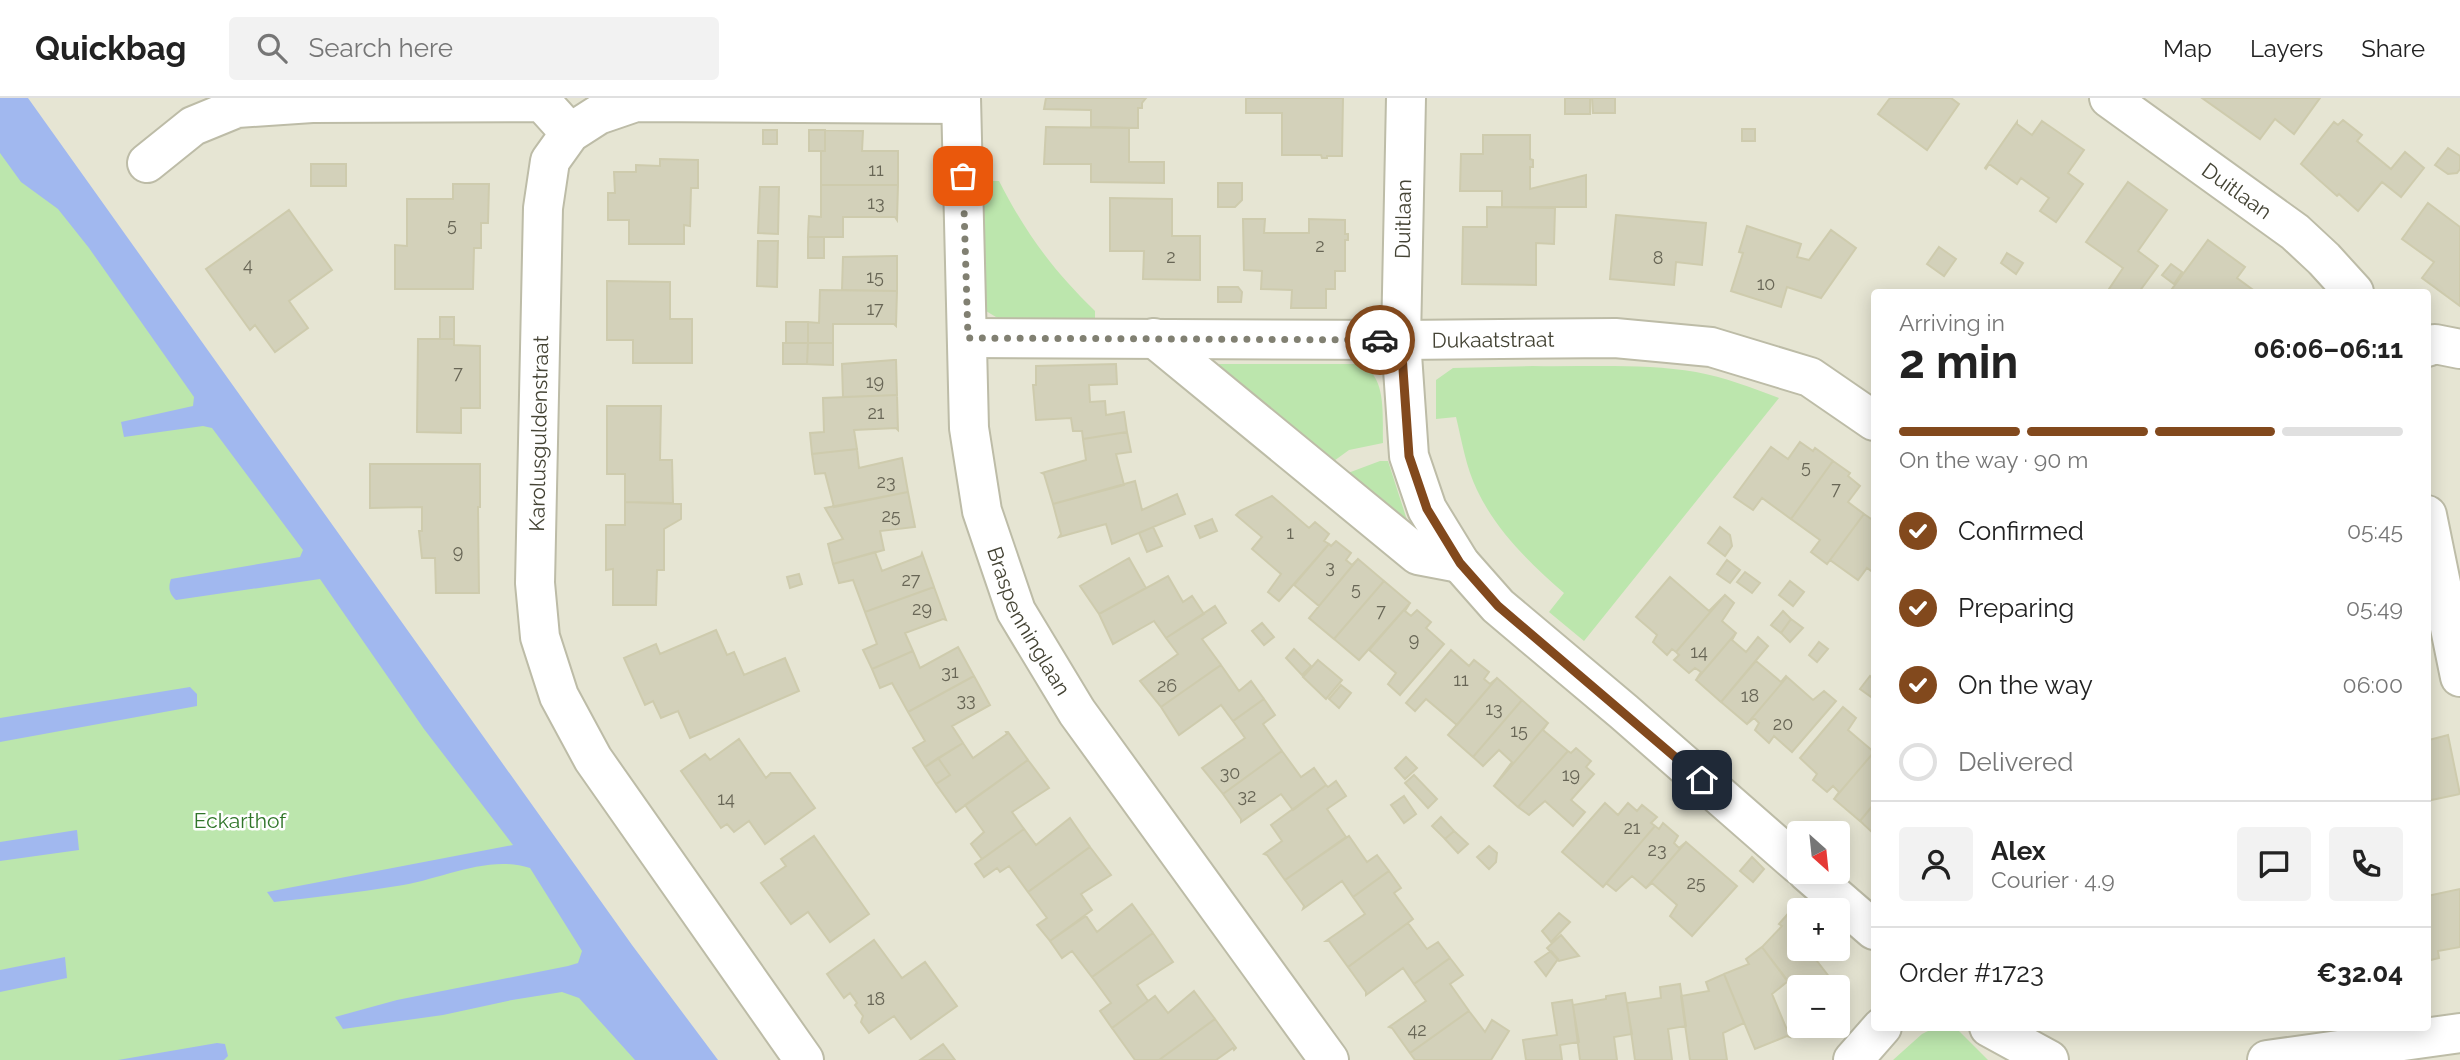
<!DOCTYPE html>
<html lang="en">
<head>
<meta charset="utf-8">
<style>
  :root { --surface:#fff; --page:#f2f2f2; --text:#222; --muted:#767676; --line:#e0e0e0; --accent:#82491d }
  body { margin:0; font-family:Raleway,sans-serif; background:var(--page); color:var(--text); height:100vh; display:flex; flex-direction:column; font-size:26px; white-space:nowrap }
  * { box-sizing:border-box; margin:0 }
  p { font-size:23px; color:var(--muted) }
  .icon { flex:none; width:38px; height:38px; fill:none; stroke:currentColor; stroke-width:2; stroke-linecap:round; stroke-linejoin:round }
  .map { position:relative; flex:1; overflow:hidden }
  .side { position:absolute; left:1871px; top:191px; width:560px; height:742px; display:flex; flex-direction:column; background:var(--surface); border-radius:7px; box-shadow:0 4px 18px #0003 }
  .side>* { flex:none }
  .needle { width:46px; rotate:153deg }
  .fabs { position:absolute; left:1787px; top:723px; display:grid; gap:14px }
  .fabs a { display:grid; place-items:center; width:63px; height:63px; border-radius:7px; background:var(--surface); box-shadow:0 4px 18px #0003; font-size:35px }
  .pin { position:absolute; display:grid; place-items:center; width:60px; height:60px; color:#fff; margin:-30px; border-radius:14px; box-shadow:0 4px 10px #0006 }
  .courier { position:absolute; display:grid; place-items:center; width:70px; height:70px; margin:-35px; border:5px solid #82491d; border-radius:50%; background:#fff; color:#222; box-shadow:0 2px 9px #0007 }
  .summary em { font-style:normal; font-weight:700 }
  .summary div { display:flex; flex-direction:column-reverse }
  .summary { display:flex; align-items:center; justify-content:space-between; height:119px; padding:0 28px }
  h1 { font-size:46px; font-weight:700; line-height:52px }
  .bar { display:grid; grid-template-columns:repeat(4,1fr); gap:10px 7px; align-content:center; height:84px; padding:0 28px }
  .bar i { height:9px; border-radius:5px; background:var(--line) }
  .bar .selected { background:var(--accent) }
  .bar p { grid-column:span 4 }
  .line { display:flex; align-items:center; gap:18px; padding:0 28px; border-top:2px solid var(--line) }
  .line div { flex:1 }
  .round { display:grid; place-items:center; flex:none; width:74px; height:74px; border-radius:7px; background:var(--page) }
  ol { padding:0 28px; list-style:none }
  li { display:flex; align-items:center; gap:21px; height:77px }
  li p { margin-inline-start:auto }
  li .icon { padding:7px; border-radius:50%; background:var(--accent); color:#fff; stroke-width:4 }
  li:last-child { color:var(--muted) }
  li i { width:38px; height:38px; border:4px solid var(--line); border-radius:50% }
  header { display:flex; align-items:center; gap:42px; box-sizing:border-box; height:98px; padding:0 35px; background:var(--surface); border-bottom:2px solid var(--line) }
  header strong { font-size:33px }
  nav { display:flex; gap:38px; margin-inline-start:auto; font-size:24px }
  .search { width:490px; height:63px; background:var(--page); display:flex; align-items:center; gap:18px; box-sizing:border-box; padding:0 24px; border-radius:7px; color:var(--muted); font-size:26px }
  .map>svg:first-child { display:block }
</style>
</head>
<body>
<header>
<strong>Quickbag</strong>
<div class="search"><svg class="icon" aria-label="search" viewBox="0 0 24 24"><circle cx="10" cy="10" r="6"/><path d="M15 15l6 6"/></svg>Search here</div>
<nav><a>Map</a><a>Layers</a><a>Share</a></nav>
</header>
<div class="map">
<svg width="2460" height="962" viewBox="0 0 2460 962">
  <rect width="100%" height="100%" fill="#f2f2e5"/>
  <!-- residential -->
  <path fill="#e6e5d3" fill-rule="evenodd" d="M0,0H2460V962H0ZM1874,194H2427V929H1874ZM1799,735H1838V774H1799ZM1799,812H1838V850H1799ZM1799,889H1838V928H1799Z"/>
  <!-- green -->
  <path fill="#bce6ad" d="M0,0H14L708,962H0Z
    M979,83H999C1026,136 1053,172 1095,213V221L1090,224L1001,222L986,213L980,203Z
    M1212,266H1358C1388,275 1382,319 1383,345L1349,352L1327,368Z
    M1533,268C1586,269 1644,265 1696,274C1724,279 1753,290 1779,300L1584,543L1549,514L1564,495C1530,465 1497,434 1477,392C1466,369 1462,344 1456,319L1436,321V282L1453,270Z
    M1380,363H1388L1406,419L1420,447L1340,378Z
    M1936,929H1955L1988,962H1893L1922,936Z"/>
  <!-- water -->
  <path fill="#a1b8ef" d="M0,0H28L632,847L718,962H635L579,900L562,894L512,902L443,917L343,931L335,919L397,902L568,868L578,865L582,853L530,770C487,756 440,782 397,788C356,795 315,799 274,804L267,794L513,747L424,631L320,481L176,502C169,495 168,490 171,481L300,459L303,452L212,330L203,328L124,339L121,324L193,308L194,299L89,150L58,111L21,84L0,55Z
    M190,589L197,596V608L0,644V620Z
    M77,732L79,752L0,763V744Z
    M65,859L67,880L0,894V872Z
    M217,945L225,946L228,958L224,962H118Z"/>
  <!-- building -->
  <path fill="#d3d1ba" stroke="#cecbad" stroke-width="2" d="M1046,0H1146L1142,5V10H1138V30L1091,29V12L1044,11Z
    M1246,0H1343L1342,58H1327V60H1322L1321,57H1282V15H1246Z
    M1565,0H1590V16H1565Z
    M1592,0H1615V15H1593Z
    M1890,0H1951L1959,6L1927,52L1878,16Z
    M2202,0H2320L2294,36L2275,21L2260,41Z
    M2343,22L2362,37L2357,43L2391,71L2405,54L2424,70L2401,99L2382,84L2358,113L2339,96L2337,98L2301,66L2334,24L2338,27Z
    M2042,23L2084,52L2068,75L2083,86L2056,124L2040,113L2049,100L2021,80L2017,86L1989,66L1986,71L1985,70L2017,24V26L2032,37Z
    M1046,29L1129,30V64H1164V85L1091,84V66H1044Z
    M1742,31H1755V43H1742Z
    M763,32H777V46H763Z
    M809,32H825V53H809Z
    M825,32L863,33L862,53H898V87H821V53H825Z
    M1483,37H1530V61L1533,62V69H1530V91L1586,77V109H1502V93H1460L1461,56H1483Z
    M2448,50L2460,58V71L2457,75L2448,76L2435,67Z
    M660,61L698,62V90H691L690,128L684,127V146H629V122H608V95H615L614,74H636V67L660,68Z
    M311,66H346V88H311Z
    M2128,84L2167,112L2138,153L2158,168L2139,194H2107L2123,170L2086,144Z
    M1218,85H1242V102L1235,109H1218Z
    M453,86H489L488,125H481V150H474L473,191H395V147L407,148V101H453Z
    M821,87H898L897,122L895,119H843V139H808L809,118L821,119Z
    M760,89H779L778,136L758,135Z
    M1110,100L1172,101V138H1200V182L1143,181L1144,153H1110Z
    M2428,105L2460,129V208L2422,180L2434,164L2402,141Z
    M1487,109L1555,110L1554,146L1536,145V187L1462,186L1463,129H1487Z
    M289,112L332,172L289,203L308,230L275,254L255,227L250,232L206,171Z
    M1616,117L1706,125L1702,167L1676,164L1674,187L1610,181Z
    M1243,121H1265L1264,135H1309V121L1345,122V136H1348V142H1345V173H1335V191H1326V210H1291L1292,192L1261,191L1262,173L1244,172Z
    M1747,128L1801,146L1797,159L1809,162L1831,132L1856,150L1821,200L1787,189L1781,209L1731,193L1743,155L1739,154Z
    M808,139H824V160H808Z
    M2208,142L2245,169L2237,180L2256,194H2175L2172,191Z
    M758,143H778L777,189L757,188Z
    M1939,149L1956,161L1944,178L1927,166Z
    M2007,155L2023,165L2016,176L2001,165Z
    M895,158H897V193L842,192L843,159Z
    M2171,166L2182,174L2174,186L2162,177Z
    M607,183L670,184V221H692V265H633V242H607Z
    M1218,189H1238L1242,194L1241,204H1218Z
    M820,192L897,193L896,228L894,226H833V245H808V224L819,225Z
    M440,219H454V241H440Z
    M786,224H808V245H786Z
    M418,241H454V247L480,248V310H461V335L417,334Z
    M783,245H808L807,266H783Z
    M808,245H833V267L807,266Z
    M894,262H896L897,297L843,299L842,266Z
    M1116,266L1117,286L1089,287L1090,304L1105,303L1106,317L1124,314L1127,334L1083,341L1082,333H1073L1071,320L1036,322L1033,287H1036V268Z
    M897,297L898,332L896,330L854,332L857,351L812,356L810,335L824,334L823,300Z
    M607,308H661L660,362H672L673,405L625,404V376H607Z
    M1127,334L1131,354L1116,356L1124,387L1053,406L1044,376L1042,375L1086,362L1083,341Z
    M1800,344L1813,353L1815,350L1833,363L1791,421L1762,400L1753,412L1734,399L1771,349L1788,361Z
    M857,351L859,370L902,360L908,394L834,409L825,375L815,376L812,356Z
    M1833,363L1850,375L1848,378L1860,388L1848,404L1864,416L1827,466L1811,454L1820,442L1791,421Z
    M370,366H480V409H478L479,495H436L435,460H422L419,433H422V409L370,410Z
    M1135,383L1142,412L1177,396L1185,416L1112,446L1106,426L1059,439L1061,436L1053,406Z
    M908,394L915,429L880,433L884,452L833,466L828,446L843,441L825,410Z
    M1272,398L1309,430L1315,424L1329,436L1324,443L1329,446L1279,503L1268,494L1281,476L1252,451L1262,439L1236,417L1240,413Z
    M625,404L681,406V421L664,431V472H657L656,507H613V471L606,472V427H625Z
    M1864,416L1874,423V475L1867,470L1858,482L1830,462Z
    M1212,421L1217,433L1200,440L1195,428Z
    M1153,429L1162,448L1147,454L1139,435Z
    M1720,429L1730,437L1732,448L1725,458L1708,445Z
    M1336,443L1351,455L1346,462L1352,467L1358,461L1319,508L1294,487L1329,446L1331,448Z
    M875,454L882,473L921,458L922,455L934,489L865,514L853,482L839,485L833,466Z
    M1129,460L1146,490L1099,516L1080,488Z
    M1358,461L1384,483L1334,541L1309,520Z
    M1727,462L1740,472L1730,485L1717,476Z
    M1745,474L1760,485L1752,495L1737,484Z
    M799,476L802,486L790,490L787,479Z
    M1168,478L1183,504L1192,498L1204,516L1166,540L1154,523L1113,546L1099,516Z
    M1670,479L1709,513L1725,497L1676,554L1672,551L1667,557L1653,544L1657,537L1636,519Z
    M1384,483L1410,505L1359,562L1334,541Z
    M1790,483L1804,494L1793,508L1779,497Z
    M934,489L946,522L943,521L905,535L913,553L872,571L863,552L877,546L865,514Z
    M1725,497L1734,505L1722,523L1736,535L1696,582L1701,574L1695,570L1689,575L1674,562L1679,557L1676,554Z
    M1410,505L1405,513L1411,518L1417,512L1431,524L1426,530L1444,546L1400,597L1388,586L1396,575L1369,552Z
    M1215,508L1226,525L1202,541L1221,567L1161,609L1140,583L1178,556L1166,540Z
    M1783,513L1791,521L1781,535L1771,527Z
    M1791,521L1803,530L1790,544L1781,535Z
    M1262,525L1274,539L1264,547L1252,533Z
    M716,532L727,557L734,554L744,577L785,560L799,593L690,640L678,613L661,620L653,603L645,607L624,560L656,546L660,556Z
    M1736,535L1732,542L1746,554L1758,539L1768,548L1721,604L1696,582Z
    M1819,544L1828,551L1817,564L1809,557Z
    M958,549L974,578L908,614L892,585L880,590L872,571L913,553L920,570Z
    M1294,551L1311,568L1302,577L1286,560Z
    M1451,552L1469,568L1474,562L1489,574L1484,581L1490,586L1497,580L1457,627L1426,601L1415,613L1406,605Z
    M1318,562L1342,582L1326,601L1303,579Z
    M1756,563L1781,584L1786,578L1787,579L1747,626L1721,604Z
    M1221,567L1239,593L1251,583L1264,601L1233,623L1221,607L1179,637L1161,609Z
    M974,578L990,607L952,628L963,645L925,669L913,650L925,643L908,614Z
    M1870,578L1874,582V601L1860,591Z
    M1787,579L1813,602L1824,593L1836,603L1792,654L1774,638L1769,645L1755,632L1759,625L1754,620L1747,626Z
    M1497,580L1522,602L1473,659L1448,637Z
    M1341,587L1351,595L1339,610L1329,601Z
    M1264,601L1275,617L1263,626L1282,653L1223,696L1202,670L1245,640L1233,623Z
    M1522,602L1548,625L1494,688L1512,664L1499,652L1483,668L1473,659Z
    M1843,609L1856,620L1848,632L1874,654L1834,701L1839,694L1833,688L1827,694L1813,682L1817,676L1800,660Z
    M1548,625L1543,632L1568,653L1518,709L1494,688Z
    M2427,633L2429,642L2448,637L2460,696L2427,703Z
    M1006,634H1008L1028,662L956,714L936,686L950,677L938,660L963,645L973,660L1007,636Z
    M739,641L766,680L771,675H790L815,710L765,746L749,723L734,734L727,726L721,730L681,673L705,656L710,662Z
    M1576,650L1591,663L1586,669L1594,676L1571,702L1585,714L1573,728L1545,703L1529,717L1518,709L1568,653L1571,655Z
    M1282,653L1301,679L1314,670L1326,687L1293,712L1281,696L1241,724V721L1223,696Z
    M1874,654V706L1860,723L1834,701Z
    M1406,659L1417,670L1405,681L1395,670Z
    M938,660L950,677L936,686L925,669Z
    M1028,662L1049,690L1012,714L1024,731L982,761L971,746L984,734L965,707Z
    M1414,677L1437,701L1428,710L1405,685Z
    M1336,683L1346,698L1327,711L1346,739L1285,782L1267,757L1264,756L1282,743L1271,727L1326,687L1328,689Z
    M1404,698L1416,716L1404,725L1391,707Z
    M1605,705L1618,717L1628,705L1637,713L1642,707L1657,719L1651,725L1655,728L1603,789L1562,754Z
    M1874,706V736L1860,723Z
    M1441,719L1454,733L1445,741L1432,728Z
    M1070,720L1090,749L1028,794L1009,768L1000,774L997,770L984,779L975,766L1024,731L1036,747Z
    M1663,725L1678,738L1674,745L1679,750L1686,744L1646,790L1632,778L1616,793L1606,785L1655,728L1659,731Z
    M1454,733L1468,746L1458,755L1445,741Z
    M814,738L869,816L830,844L808,814L791,826L761,785L786,768L781,761Z
    M1349,738L1367,764L1377,757L1389,773L1353,799L1342,783L1303,811L1304,808L1285,782Z
    M1686,744L1737,788L1692,838L1670,818L1677,807L1652,785L1646,790Z
    M1489,748L1497,755L1496,764L1489,771L1477,759Z
    M1090,749L1111,777L1081,796L1092,812L1050,843L1037,827L1047,820L1028,794Z
    M1752,759L1764,771L1753,784L1740,773Z
    M1389,773L1401,790L1394,795L1413,821L1348,869L1329,843H1326L1365,816L1353,799Z
    M2460,791V849L2438,853L2439,860L2427,863V798Z
    M1132,806L1153,835L1092,879L1072,853L1062,860L1050,843L1086,818L1097,834Z
    M1793,810L1799,815V850H1827L1817,863L1837,889H1799V899L1762,849L1782,828L1779,826Z
    M1559,815L1570,824L1551,844L1542,833Z
    M1408,825L1427,851L1438,844L1450,860L1414,886L1403,870L1366,897V894L1348,869Z
    M1153,835L1173,864L1137,887L1148,903L1112,930L1100,913L1111,905L1092,879Z
    M1561,837L1579,858L1559,863L1547,850Z
    M874,842L902,880L925,864L957,908L911,941L894,918L869,935L861,924L863,918L855,907L857,905L850,895L844,900L827,876Z
    M1762,849L1788,883L1772,896L1790,939L1787,938L1755,951L1724,876L1749,866L1746,861Z
    M1551,853L1558,861L1546,878L1535,864Z
    M1450,860L1463,877L1450,886L1469,913L1410,955L1392,930L1389,929L1426,903L1414,886Z
    M1724,876L1744,925L1723,935L1727,962H1690L1681,898L1709,893L1706,884Z
    M1680,886L1686,928L1668,931L1672,962H1635L1627,905L1661,900L1660,889Z
    M1194,893L1215,921L1159,962H1135L1112,930L1155,898L1168,915Z
    M1625,895L1632,936L1614,939L1617,962H1580L1573,907L1606,901V898Z
    M1572,902L1579,944L1560,947L1562,962H1526L1523,942L1557,937L1552,905Z
    M1469,913L1485,934L1492,922L1509,933L1491,962H1415L1410,955Z
    M1215,921L1236,950L1234,952L1233,950L1216,962H1159Z
    M943,946L955,962H920Z"/>
  <g fill="none" stroke-linecap="round" stroke-linejoin="round">
    <!-- minor casing -->
    <g stroke="#bdbca7" stroke-width="42">
      <g id="minor">
        <path id="s1" d="M961,0L969,330L982,413L1016,513L1077,614L1329,962"/>
        <path d="M1406,0L1401,242L1409,358L1427,411L1460,465L1498,508L1624,614L1799,767"/>
        <path id="s2" d="M2109,0L2295,134L2324,161L2354,194"/>
        <path d="M147,65L193,28L237,10L312,5L542,4L570,35"/>
        <path id="s3" d="M968,240L1401,242L1615,240L1711,249L1810,279L1874,323"/>
        <path d="M1154,240L1418,457L1460,465"/>
        <path d="M2427,249L2435,246L2460,251"/>
        <path d="M2427,417L2460,579"/>
        <path d="M1807,774L1874,832"/>
        <path d="M1989,929L2049,962"/>
        <path id="s4" d="M804,962L593,661L559,598L540,539L535,485L543,110L550,63L570,35L598,17L636,4L961,6"/>
        <path d="M1853,962L1882,929"/>
        <path d="M2267,962L2460,935"/>
      </g>
    </g>
    <!-- minor -->
    <use href="#minor" stroke="#fff" stroke-width="38"/>
  </g>
  <g fill="none" stroke-linecap="round" stroke-linejoin="round">
    <!-- done -->
    <path stroke="#818072" stroke-width="7" stroke-dasharray="0 12.6" d="M963,78L968,240L1380,242"/>
    <!-- route -->
    <path stroke="#82491d" stroke-width="9" d="M1380,242H1401L1409,358L1427,411L1460,465L1498,508L1702,682"/>
  </g>
  <g text-anchor="middle" dominant-baseline="central" stroke-width="5" stroke-linejoin="round" paint-order="stroke">
    <!-- number labels -->
    <g font-size="18" fill="#686656">
      <text x="876" y="71">11</text>
      <text x="876" y="104">13</text>
      <text x="452" y="126">5</text>
      <text x="1320" y="147">2</text>
      <text x="1171" y="158">2</text>
      <text x="1658" y="159">8</text>
      <text x="248" y="166">4</text>
      <text x="875" y="178">15</text>
      <text x="1766" y="185">10</text>
      <text x="875" y="210">17</text>
      <text x="458" y="274">7</text>
      <text x="875" y="283">19</text>
      <text x="876" y="314">21</text>
      <text x="1806" y="368">5</text>
      <text x="886" y="383">23</text>
      <text x="1836" y="390">7</text>
      <text x="891" y="417">25</text>
      <text x="1290" y="434">1</text>
      <text x="458" y="453">9</text>
      <text x="1330" y="468">3</text>
      <text x="911" y="481">27</text>
      <text x="1356" y="490">5</text>
      <text x="922" y="510">29</text>
      <text x="1381" y="512">7</text>
      <text x="1414" y="541">9</text>
      <text x="1699" y="553">14</text>
      <text x="950" y="573">31</text>
      <text x="1461" y="581">11</text>
      <text x="1167" y="587">26</text>
      <text x="1750" y="597">18</text>
      <text x="966" y="601">33</text>
      <text x="1494" y="610">13</text>
      <text x="1783" y="625">20</text>
      <text x="1519" y="632">15</text>
      <text x="1230" y="674">30</text>
      <text x="1571" y="676">19</text>
      <text x="1247" y="697">32</text>
      <text x="726" y="700">14</text>
      <text x="1632" y="729">21</text>
      <text x="1657" y="751">23</text>
      <text x="1696" y="784">25</text>
      <text x="876" y="900">18</text>
      <text x="1417" y="931">42</text>
    </g>
    <!-- street labels -->
    <g font-size="21" fill="#444334" stroke="#fff">
      <text stroke="none"><textPath href="#s2" startOffset="158">Duitlaan</textPath></text>
      <text transform="translate(1403 121) rotate(-89)">Duitlaan</text>
      <text stroke="none"><textPath href="#s3" startOffset="525">Dukaatstraat</textPath></text>
      <text stroke="none"><textPath href="#s4" startOffset="705">Karolusguldenstraat</textPath></text>
      <text stroke="none"><textPath href="#s1" startOffset="534">Braspenninglaan</textPath></text>
    </g>
    <!-- park labels -->
    <g font-size="21" fill="#307529" stroke="#fff">
      <text x="240" y="722">Eckarthof</text>
    </g>
  </g>
</svg>
<div class="fabs">
<a><svg class="needle" viewBox="-14 -14 28 28"><path d="M0-13l5 13h-10z" fill="#e53935"/><path d="M0 13l5-13h-10z" fill="#767676"/></svg></a>
<a>+</a>
<a>−</a>
</div>
<div class="pin" style="left:963px;top:78px;background:#ea580c"><svg class="icon" aria-label="bag" viewBox="0 0 24 24"><path d="M5 8h14l-1 12H6zM9 8a3 3 0 0 1 6 0"/></svg></div>
<div class="pin" style="left:1702px;top:682px;background:#1f2937"><svg class="icon" aria-label="home" viewBox="0 0 24 24"><path d="M3 11l9-7 9 7M6 9v11h12V9"/></svg></div>
<div class="courier" style="left:1380px;top:242px"><svg class="icon" aria-label="car" viewBox="0 0 24 24"><path d="M5 17H2v-5l4-1 3-4h7l3 4 3 1v5h-3M9 17h6M6 11h13"/><circle cx="7" cy="17" r="2"/><circle cx="17" cy="17" r="2"/></svg></div>
<section class="side">
<div class="summary"><div><h1>2 min</h1><p>Arriving in</p></div><em>06:06–06:11</em></div>
<div class="bar"><i class="selected"></i><i class="selected"></i><i class="selected"></i><i></i><p>On the way · 90 m</p></div>
<ol>
<li><svg class="icon" aria-label="check" viewBox="0 0 24 24"><path d="M5 12l5 5 9-10"/></svg>Confirmed<p>05:45</p></li>
<li><svg class="icon" aria-label="check" viewBox="0 0 24 24"><path d="M5 12l5 5 9-10"/></svg>Preparing<p>05:49</p></li>
<li><svg class="icon" aria-label="check" viewBox="0 0 24 24"><path d="M5 12l5 5 9-10"/></svg>On the way<p>06:00</p></li>
<li><i></i>Delivered</li>
</ol>
<div class="line" style="height:126px"><a class="round"><svg class="icon" aria-label="person" viewBox="0 0 24 24"><circle cx="12" cy="8" r="4"/><path d="M4 21q1-7 8-7t8 7"/></svg></a><div><b>Alex</b><p>Courier · 4.9</p></div><a class="round"><svg class="icon" aria-label="chat" viewBox="0 0 24 24"><path d="M4 5h16v11H9l-5 4z"/></svg></a><a class="round"><svg class="icon" aria-label="phone" viewBox="0 0 24 24"><path d="M5 4h4l2 5-3 2q2 4 5 5l2-3 5 2v4C11 20 4 13 5 4z"/></svg></a></div>
<div class="line" style="height:91px"><div>Order #1723</div><b>€32.04</b></div>
</section>
</div>
</body>
</html>
